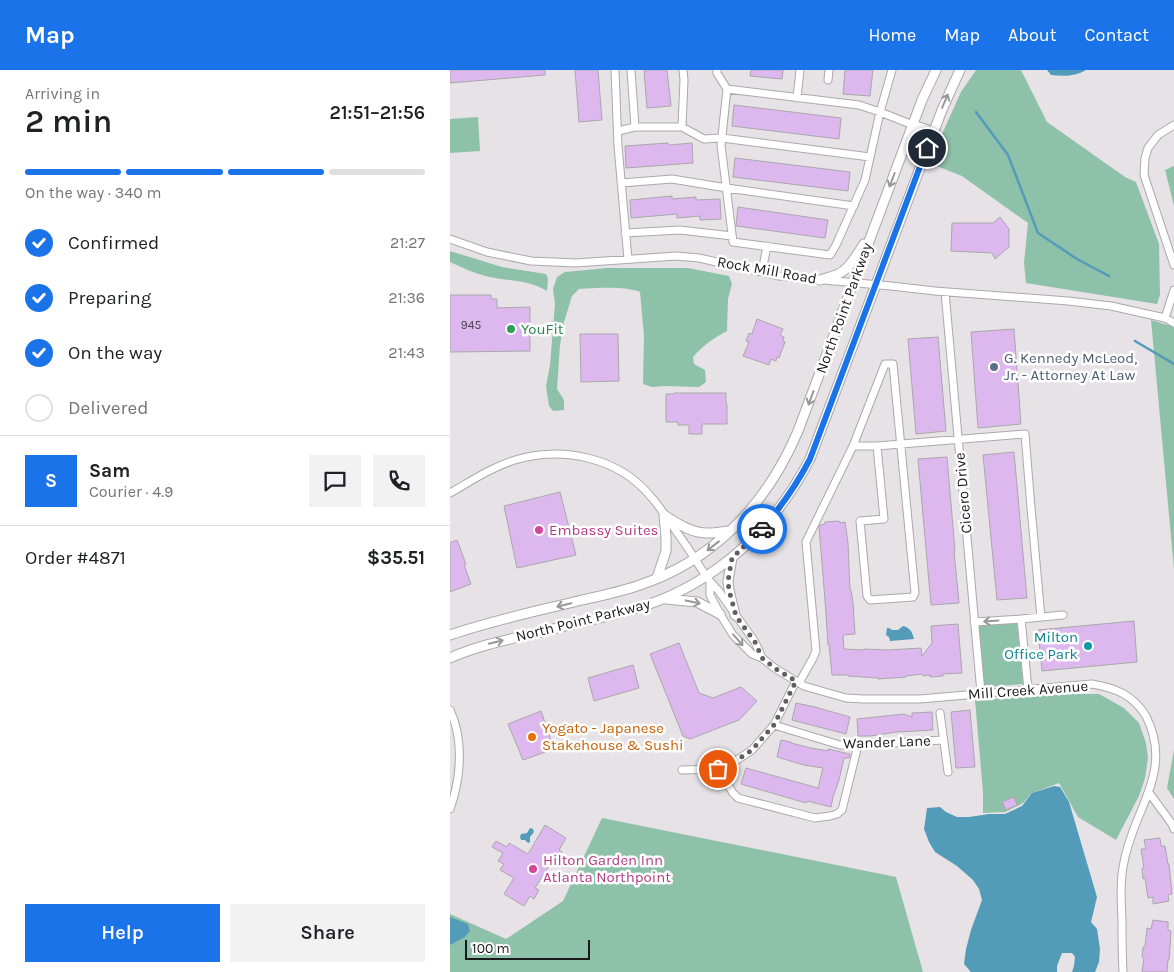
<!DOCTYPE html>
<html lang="en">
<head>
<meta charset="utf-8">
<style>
  :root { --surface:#fff; --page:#f2f2f2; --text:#202124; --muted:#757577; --line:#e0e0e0; --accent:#1a73e8 }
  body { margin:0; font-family:Karla,sans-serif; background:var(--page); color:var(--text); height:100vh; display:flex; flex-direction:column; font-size:19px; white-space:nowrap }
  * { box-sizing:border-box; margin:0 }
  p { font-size:16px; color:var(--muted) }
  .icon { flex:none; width:28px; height:28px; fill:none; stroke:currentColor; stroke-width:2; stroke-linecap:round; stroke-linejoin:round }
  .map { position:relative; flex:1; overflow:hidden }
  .drawer { display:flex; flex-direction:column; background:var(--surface); width:450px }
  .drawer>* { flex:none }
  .scale { position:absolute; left:15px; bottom:12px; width:125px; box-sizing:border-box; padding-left:5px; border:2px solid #1b191b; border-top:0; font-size:14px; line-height:18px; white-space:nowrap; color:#1b191b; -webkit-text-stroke:4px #fff; paint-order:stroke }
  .pin { position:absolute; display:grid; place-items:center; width:42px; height:42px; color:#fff; margin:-21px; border:2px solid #fff; border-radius:50%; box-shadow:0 1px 5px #0007 }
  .courier { position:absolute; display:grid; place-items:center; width:50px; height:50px; margin:-25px; border:4px solid #1a73e8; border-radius:50%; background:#fff; color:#222; box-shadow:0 1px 6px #0007 }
  .summary em { font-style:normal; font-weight:600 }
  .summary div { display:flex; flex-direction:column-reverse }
  .summary { display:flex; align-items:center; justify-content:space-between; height:85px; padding:0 25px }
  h1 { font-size:32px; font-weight:600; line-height:38px }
  .bar { display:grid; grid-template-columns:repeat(4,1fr); gap:8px 5px; align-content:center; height:60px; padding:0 25px }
  .bar i { height:6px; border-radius:4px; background:var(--line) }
  .bar .current { background:var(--accent) }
  .bar p { grid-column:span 4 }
  .line { display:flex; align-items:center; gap:12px; padding:0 25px; border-top:1px solid var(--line) }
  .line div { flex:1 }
  .round { display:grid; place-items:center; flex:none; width:52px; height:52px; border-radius:0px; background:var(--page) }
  ol { padding:0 25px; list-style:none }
  li { display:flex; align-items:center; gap:15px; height:55px }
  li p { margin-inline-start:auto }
  li .icon { padding:5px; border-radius:50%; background:var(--accent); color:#fff; stroke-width:4 }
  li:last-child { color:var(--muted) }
  li i { width:28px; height:28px; border:2px solid var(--line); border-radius:50% }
  .primary-button { display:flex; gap:10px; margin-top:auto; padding:10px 25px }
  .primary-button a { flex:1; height:58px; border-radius:0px; background:var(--accent); color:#fff; font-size:20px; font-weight:600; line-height:58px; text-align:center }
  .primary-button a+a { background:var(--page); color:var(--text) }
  header { display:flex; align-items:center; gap:30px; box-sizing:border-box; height:70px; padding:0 25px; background:var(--accent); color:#fff }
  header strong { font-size:24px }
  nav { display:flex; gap:28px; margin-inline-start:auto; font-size:18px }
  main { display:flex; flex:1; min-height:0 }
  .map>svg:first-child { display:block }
</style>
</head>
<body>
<header>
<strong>Map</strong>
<nav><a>Home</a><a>Map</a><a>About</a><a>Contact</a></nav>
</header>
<main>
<section class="drawer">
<div class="summary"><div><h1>2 min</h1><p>Arriving in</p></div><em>21:51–21:56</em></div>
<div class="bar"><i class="current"></i><i class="current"></i><i class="current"></i><i></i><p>On the way · 340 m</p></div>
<ol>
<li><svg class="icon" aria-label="check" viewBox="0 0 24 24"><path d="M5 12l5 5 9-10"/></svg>Confirmed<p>21:27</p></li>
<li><svg class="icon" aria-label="check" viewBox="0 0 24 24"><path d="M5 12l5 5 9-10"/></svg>Preparing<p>21:36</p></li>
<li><svg class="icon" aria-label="check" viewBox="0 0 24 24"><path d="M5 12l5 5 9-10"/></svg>On the way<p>21:43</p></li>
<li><i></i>Delivered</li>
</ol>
<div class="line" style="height:90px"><b class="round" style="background:var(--accent);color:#fff">S</b><div><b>Sam</b><p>Courier · 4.9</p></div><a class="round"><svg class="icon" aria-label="chat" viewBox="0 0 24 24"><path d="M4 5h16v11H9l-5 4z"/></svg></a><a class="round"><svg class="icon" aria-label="phone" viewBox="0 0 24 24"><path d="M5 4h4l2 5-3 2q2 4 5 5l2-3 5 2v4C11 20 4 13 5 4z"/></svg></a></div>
<div class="line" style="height:65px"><div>Order #4871</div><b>$35.51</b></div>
<div class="primary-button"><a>Help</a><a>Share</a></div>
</section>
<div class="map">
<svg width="724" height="902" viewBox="0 0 724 902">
  <rect width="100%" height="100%" fill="#e6e2e6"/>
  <!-- green -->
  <path fill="#8ec1a9" d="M526,0H571L597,52L675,107L686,112L709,174L710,225L707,234L576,213L574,193L578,153L512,106L479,93L511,22Z
    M28,47L30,81L0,83V49Z
    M724,96V136L715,100Z
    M0,181L52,197L96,204L98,209L97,221C80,210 59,211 40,207C26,204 13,198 0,192Z
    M157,198H238L279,206L282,214L278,229L277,261C263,268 253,276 243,287L244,294L255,300L256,312L249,317L215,316L202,317L193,314L194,266L190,222C175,216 146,218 129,219L122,226L114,252L110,275L107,319L114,330V340L103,341L99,336L96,316L100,295L105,234L103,219L107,207L115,202Z
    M701,250L724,257V499Z
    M567,552L573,614L534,617L528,556Z
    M619,624H649L674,638L689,653L696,673L698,688L695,708L689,726L666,770L628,747L609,713L582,723L573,733L555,742L533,743V722L525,630Z
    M724,680V729L717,718Z
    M152,748L446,807L473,902H0V844L56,869L113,831Z"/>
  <!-- water -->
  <path fill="#539cb9" d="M597,0H636C625,7 613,6 601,5Z
    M453,556C461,558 462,562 464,569L440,571L439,567L436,565L437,558H439L442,560H448Z
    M604,716L610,717L619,732L647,827L641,852L647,859L650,879L649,892L645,902H622L624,896L625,887L622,883H612L607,896V902H521L514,894L516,879L521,860L532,830L529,819L523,810L507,796L485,782L479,772L474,759L477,738L490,737L496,742L507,747H519L539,744H555L572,736L582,723Z
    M80,758L83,759L84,762L80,767V772L78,773L75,770H71L70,767L71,764L77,763Z
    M0,847L18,854L20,861L15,867L0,875Z"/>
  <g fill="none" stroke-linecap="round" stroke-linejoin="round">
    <!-- stream -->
    <path stroke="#539cb9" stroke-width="2.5" d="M526,42L558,85L588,163L627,189L659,206
      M685,271L724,294"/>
  </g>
  <!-- building -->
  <path fill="#ddb8ef" stroke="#aaa7ab" d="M0,0H95V5L0,13Z
    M125,0H148L152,50L129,52Z
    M194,0H217L221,36L197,38Z
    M301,0H333L332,9L300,6Z
    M395,0H423L420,26L393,24Z
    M284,35L391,48L389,69L282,56Z
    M218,73L219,75L242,73L243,93L176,98L175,76Z
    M285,88L400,102L398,121L283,107Z
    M222,126V129L246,127V130L270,129L271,149L250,150V146L227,148V144L181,148L180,130Z
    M288,137L378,150L375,168L286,156Z
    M550,147L559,159V177L545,189L542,183L501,181L502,153H543Z
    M0,225H41V229H47V238L80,237V281L0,282Z
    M307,249L333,259L330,265L334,267L333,271L335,272L329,288L327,287L326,291L321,289L319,295L293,286L299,272L296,271L299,263L302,264Z
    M564,259L571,354L528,358L521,262Z
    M130,264H168L169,311L131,312Z
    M488,267L496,361L466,364L458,269Z
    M224,323H276V334H277V354H252V364H239V355H228V352H216V324H224Z
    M564,382L577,528L547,530L533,385Z
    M497,387L505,481H504L509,533L481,535L468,389Z
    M110,422L126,485L67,498L54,436Z
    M389,451L390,453L395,452L398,473L400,520H401L403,533L405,564L393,565L394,579L414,580V579L438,580L471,578L472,586L482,573L481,556L508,554L512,603L493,604V606L480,607V605L473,606L472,604L456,606V607L428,609V608L398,606V605H382L379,574L378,575L375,530L369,457L370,455L375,454V452Z
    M7,470L16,494L14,495L21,514L0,522V473Z
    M684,551L687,592L592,601L588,560Z
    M229,573L249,623L263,628L291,617L307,631L289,650L240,669L233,666L200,584Z
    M183,595L189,618L144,631L138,608Z
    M346,633L365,637L400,647L396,664L342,650Z
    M520,640L525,697L506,698L501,642Z
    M91,641L104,679L73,690L58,654Z
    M482,642L483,660L447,662L420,666H408L407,649L454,644L462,647V643Z
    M331,670L341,672V673L361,678L378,681V679L400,684L399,688H394L389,710L383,727L381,737L357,731L356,733L291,714L296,698L368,718L373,698L354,695L327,687Z
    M564,727L567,735L556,740L552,732Z
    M95,755L116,768L109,780L112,782L107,789L104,788L85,818L89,820L84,829L80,826L74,836L54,824L64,808L50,800L54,794L48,791L53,783L42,777L46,771L57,777L59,773L78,784Z
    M710,768L711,776H715L718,794H719L722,824L718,825L719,831L703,834V827L698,828L695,808L693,809L692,798H694L691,779H696L694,770Z
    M703,850L718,852V860L721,861L719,890H718L717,902H692L694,888L692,887L693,877H695L697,858L701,859Z"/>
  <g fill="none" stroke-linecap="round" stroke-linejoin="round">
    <!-- minor casing -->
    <g stroke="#aca8ac" stroke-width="9">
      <path id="minor" d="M165,0L168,76L178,189
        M181,0L185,57H232L254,69L272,68L420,87
        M267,0V3L277,19L409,35L430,42L463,55
        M378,10L379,0
        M277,19L271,75L283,172L380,185L386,175L415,110L430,42L442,0
        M347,28L350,0
        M724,55L708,65L698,78L695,88L694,105L724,195
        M232,57L234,10L233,0
        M168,61L185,57
        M171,113L222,109L277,118L404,136
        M175,163L230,160L282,166
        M0,169L37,182L81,191L126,193L226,186L249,188L329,206L441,216L485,221L618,231L661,236L715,248L724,253
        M312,202L317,176
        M495,222L531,623
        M715,248L724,220
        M403,376H427L575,364L581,438L591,547
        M0,423C21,411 42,397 65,390C112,376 169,387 201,427C208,434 213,443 219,451C228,464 237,476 245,489C253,501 257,510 268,520L305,572L312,588
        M260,513V525L270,544L283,565L302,584L312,588L326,599L354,616L396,628L414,629H470L642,614C666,618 683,625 696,646C724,702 684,738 674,792C670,810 671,830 672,849C672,866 672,884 673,902
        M571,549L613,545
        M524,552L571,549L578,619
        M349,613L363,588L366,581L356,472L403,376L435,294H443L465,523L463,527L420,530L417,526L410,451L434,449L427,376
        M0,640C14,670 11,708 0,739
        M490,643L498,702
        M324,655L390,675H410L493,670
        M268,699L283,723L288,728L365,748L380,746L387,744L392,740L408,675
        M232,700L268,699L281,694L302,680L324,655L346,611
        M700,724L722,754L724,759"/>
    </g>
    <!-- tertiary casing -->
    <g stroke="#aca8ac" stroke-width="11">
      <path id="tertiary" d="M463,55L483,62
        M370,210C375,208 381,207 386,205C399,200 406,186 414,174
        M214,445C228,454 243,464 260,463C267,463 274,461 280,461
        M282,488L278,511L279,520L285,545
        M207,508L216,481V467L214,445
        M216,529L247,532L270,544
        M0,565C43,550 88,541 132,530C150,526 169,522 187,516C264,491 317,434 348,361L472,30L486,0
        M0,588C31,574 66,568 99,560C130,552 163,546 194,536C269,511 324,458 360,389L492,40L510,0"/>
    </g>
    <!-- minor -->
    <use href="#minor" stroke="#fff" stroke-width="7"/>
    <!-- tertiary -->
    <use href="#tertiary" stroke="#fff" stroke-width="9"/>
  </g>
  <!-- one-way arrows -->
  <defs><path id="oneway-shaft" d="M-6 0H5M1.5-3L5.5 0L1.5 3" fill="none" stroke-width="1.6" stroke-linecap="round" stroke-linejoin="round" transform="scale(1.25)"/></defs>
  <g stroke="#989898">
    <use href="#oneway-shaft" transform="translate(495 31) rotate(-67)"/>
    <use href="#oneway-shaft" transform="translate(442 110) rotate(111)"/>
    <use href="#oneway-shaft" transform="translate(361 328) rotate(110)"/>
    <use href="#oneway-shaft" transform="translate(263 476) rotate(142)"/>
    <use href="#oneway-shaft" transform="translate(243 532) rotate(12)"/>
    <use href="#oneway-shaft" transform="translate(114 535) rotate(167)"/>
    <use href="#oneway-shaft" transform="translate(541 551) rotate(176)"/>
    <use href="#oneway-shaft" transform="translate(288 570) rotate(49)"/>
    <use href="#oneway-shaft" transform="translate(46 572) rotate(-14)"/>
  </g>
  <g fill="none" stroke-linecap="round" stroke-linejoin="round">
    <!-- done -->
    <path stroke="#625f62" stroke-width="5" stroke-dasharray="0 9" d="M268,699L281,694L302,680L324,655L346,611L326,599L312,588L305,572L286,546L279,520L278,511L282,488L312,459"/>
    <!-- route -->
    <path stroke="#1a73e8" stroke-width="6" d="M312,459C331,437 347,414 360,389L477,78"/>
  </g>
  <!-- markers -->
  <circle fill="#2e9e5b" stroke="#fff" stroke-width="2" cx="61" cy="259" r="5"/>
  <circle fill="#5c6f8a" stroke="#fff" stroke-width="2" cx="544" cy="297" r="5"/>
  <g fill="#d1479c" stroke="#fff" stroke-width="2">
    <circle cx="89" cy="460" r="5"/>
    <circle cx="83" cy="799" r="5"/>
  </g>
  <circle fill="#0f9aa8" stroke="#fff" stroke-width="2" cx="638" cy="576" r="5"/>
  <circle fill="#e8710a" stroke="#fff" stroke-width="2" cx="82" cy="667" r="5"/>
  <g text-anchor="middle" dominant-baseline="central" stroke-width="5" stroke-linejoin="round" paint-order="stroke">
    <!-- number labels -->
    <g font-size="12" fill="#4c4150">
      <text x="21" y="255">945</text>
    </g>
    <!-- street labels -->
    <g font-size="15" fill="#1b191b" stroke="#fff">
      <text transform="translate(317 200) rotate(10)">Rock Mill Road</text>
      <text transform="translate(394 238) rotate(-70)">North Point Parkway</text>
      <text transform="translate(513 423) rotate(-95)">Cicero Drive</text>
      <text transform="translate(133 550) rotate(-14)">North Point Parkway</text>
      <text transform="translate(578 620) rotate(-4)">Mill Creek Avenue</text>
      <text transform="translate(437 672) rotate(-2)">Wander Lane</text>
    </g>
    <!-- leisure labels -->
    <g font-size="15" fill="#27864d" stroke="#fff" text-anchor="start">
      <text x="71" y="259">YouFit</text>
    </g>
    <!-- service labels -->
    <g font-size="15" fill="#4e5e75" stroke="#fff" text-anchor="start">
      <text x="554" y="288">G. Kennedy McLeod,<tspan x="554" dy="17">Jr. - Attorney At Law</tspan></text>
    </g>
    <!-- hotel labels -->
    <g font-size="15" fill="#b23c85" stroke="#fff" text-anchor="start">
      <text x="99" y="460">Embassy Suites</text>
      <text x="93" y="790">Hilton Garden Inn<tspan x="93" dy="17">Atlanta Northpoint</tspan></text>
    </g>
    <!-- culture labels -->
    <g font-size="15" fill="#0d838f" stroke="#fff" text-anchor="end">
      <text x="628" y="567">Milton<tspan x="628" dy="17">Office Park</tspan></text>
    </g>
    <!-- food labels -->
    <g font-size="15" fill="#c56008" stroke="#fff" text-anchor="start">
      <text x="92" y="658">Yogato - Japanese<tspan x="92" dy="17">Stakehouse &amp; Sushi</tspan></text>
    </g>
  </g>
</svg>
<div class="scale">100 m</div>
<div class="pin" style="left:268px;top:699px;background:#ea580c"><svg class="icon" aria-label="bag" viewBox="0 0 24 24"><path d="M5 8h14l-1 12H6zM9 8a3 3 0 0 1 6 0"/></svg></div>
<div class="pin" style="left:477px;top:78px;background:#1f2937"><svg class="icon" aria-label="home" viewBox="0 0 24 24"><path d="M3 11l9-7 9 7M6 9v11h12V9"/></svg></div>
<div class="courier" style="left:312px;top:459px"><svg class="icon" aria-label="car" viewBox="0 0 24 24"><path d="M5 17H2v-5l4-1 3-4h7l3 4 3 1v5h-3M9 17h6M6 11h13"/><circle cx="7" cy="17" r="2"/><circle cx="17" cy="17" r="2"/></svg></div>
</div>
</main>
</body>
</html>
